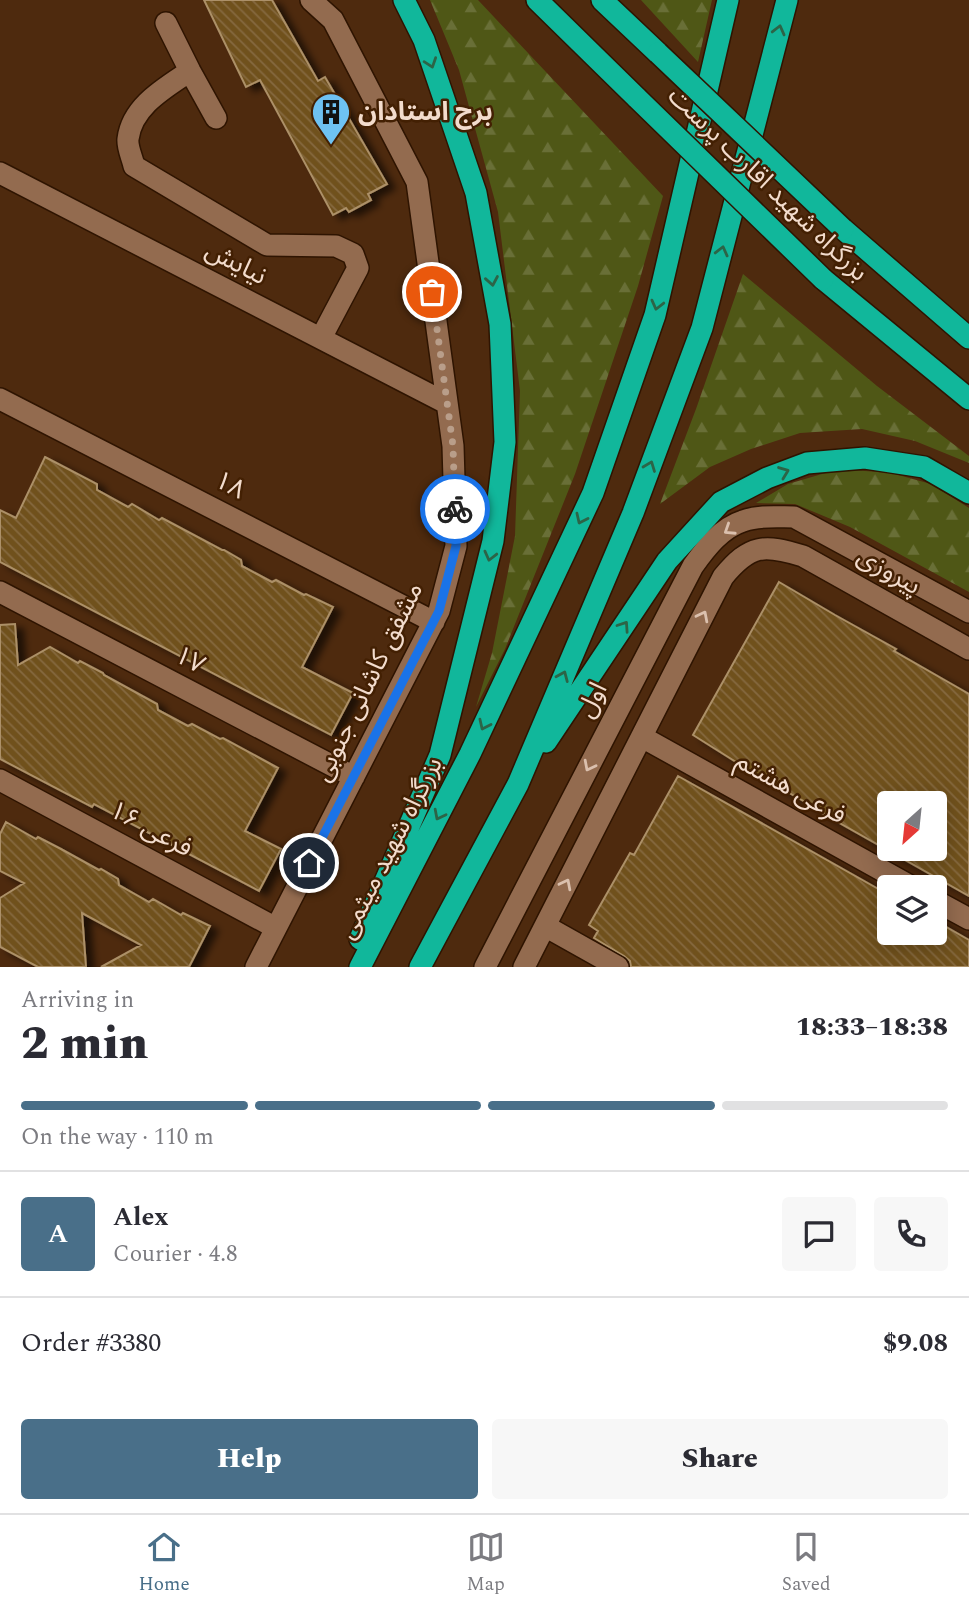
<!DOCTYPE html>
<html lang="en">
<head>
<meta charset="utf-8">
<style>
  :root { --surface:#fff; --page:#f7f7f7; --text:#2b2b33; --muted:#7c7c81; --line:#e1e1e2; --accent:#496f89 }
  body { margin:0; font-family:Spectral,"Noto Sans Arabic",serif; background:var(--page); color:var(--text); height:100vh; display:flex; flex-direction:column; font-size:26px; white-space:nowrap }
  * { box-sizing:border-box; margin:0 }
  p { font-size:23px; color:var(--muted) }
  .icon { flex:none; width:38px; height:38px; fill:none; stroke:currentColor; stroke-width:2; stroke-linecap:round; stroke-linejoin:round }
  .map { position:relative; height:967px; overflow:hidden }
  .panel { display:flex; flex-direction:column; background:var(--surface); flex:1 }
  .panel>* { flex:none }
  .needle { width:46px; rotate:207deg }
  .controls { position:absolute; left:877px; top:791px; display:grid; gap:14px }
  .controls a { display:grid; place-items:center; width:70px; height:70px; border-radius:7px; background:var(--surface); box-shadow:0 4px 18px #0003; font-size:35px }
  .pin { position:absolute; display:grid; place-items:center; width:60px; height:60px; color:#fff; margin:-30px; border:4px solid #fff; border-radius:50%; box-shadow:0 2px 7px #0007 }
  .courier { position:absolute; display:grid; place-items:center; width:70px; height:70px; margin:-35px; border:5px solid #1a73e8; border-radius:50%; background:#fff; color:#222; box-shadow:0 2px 9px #0007 }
  .headline em { font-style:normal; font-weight:800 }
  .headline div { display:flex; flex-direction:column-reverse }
  .headline { display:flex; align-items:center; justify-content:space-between; height:119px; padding:0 21px }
  h1 { font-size:46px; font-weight:800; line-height:52px }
  .bar { display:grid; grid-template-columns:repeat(4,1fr); gap:10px 7px; align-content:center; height:84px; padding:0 21px }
  .bar i { height:9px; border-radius:5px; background:var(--line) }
  .bar .current { background:var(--accent) }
  .bar p { grid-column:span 4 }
  .line { display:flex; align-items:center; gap:18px; padding:0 21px; border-top:2px solid var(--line) }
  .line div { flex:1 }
  .round { display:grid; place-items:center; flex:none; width:74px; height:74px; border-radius:7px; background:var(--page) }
  .button { display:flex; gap:14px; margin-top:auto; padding:14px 21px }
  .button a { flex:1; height:80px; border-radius:7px; background:var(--accent); color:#fff; font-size:28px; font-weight:800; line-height:80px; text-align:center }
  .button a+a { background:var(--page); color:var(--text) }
  .menu { display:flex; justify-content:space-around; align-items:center; height:98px; border-top:2px solid var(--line); background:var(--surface); font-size:19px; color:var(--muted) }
  .menu a { display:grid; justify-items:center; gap:4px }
  .menu .current { color:var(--accent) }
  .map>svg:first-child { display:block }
</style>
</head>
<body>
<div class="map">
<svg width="969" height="967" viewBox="0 0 969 967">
  <defs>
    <pattern id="forest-firs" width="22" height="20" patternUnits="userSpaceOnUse" patternTransform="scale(1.75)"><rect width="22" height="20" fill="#4f5716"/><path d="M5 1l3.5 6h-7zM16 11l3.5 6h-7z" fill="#696f37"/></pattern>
    <pattern id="building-back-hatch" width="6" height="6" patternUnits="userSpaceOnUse" patternTransform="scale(1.75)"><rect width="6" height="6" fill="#70511f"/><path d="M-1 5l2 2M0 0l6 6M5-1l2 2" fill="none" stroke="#85693e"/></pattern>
    <filter id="shadow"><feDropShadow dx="8" dy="4.5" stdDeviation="3.5" flood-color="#0009"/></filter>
  </defs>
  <rect width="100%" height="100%" fill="#4e2a0e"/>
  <!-- forest -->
  <path fill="url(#forest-firs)" d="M430,0H478L663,196L638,286L575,474L505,649L476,707L492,653L515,536L520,391L498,212L459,70Z
    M641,0H712L698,62Z
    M743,274L877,386L969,456V463L915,441L862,429L800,433L751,449L710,467L660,504L696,409Z
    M839,469L891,473L931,484L969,508V592L850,527L795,504L756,503L788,484Z"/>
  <!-- building -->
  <path fill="url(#building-back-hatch)" stroke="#ac9067" stroke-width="2" fill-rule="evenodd" filter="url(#shadow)" d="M204,0H272L318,81L325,77L387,184L368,194L371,200L349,212L346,208L333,215L260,80L246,87Z
    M45,457L97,484V490L128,507L132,504L159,520L162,518L222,550H224L241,560L242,566L272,582L276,580L304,595L306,594L333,607L302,667L353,693L331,735L0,562V510L16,518Z
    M779,582L835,615L896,649L894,651L969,694V896L813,808L814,807L752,772L693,735ZM889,803H934V849H889Z
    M15,624L18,665L50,647L78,663L80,661L103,673L104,675L157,704L158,710L188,726L192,724L220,739L223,738L278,768L245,831L281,849L259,891L94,804L92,807L0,759V625Z
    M678,776L889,895V933H934V920L969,940V967H631L630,961L624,956L594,938L598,931L589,925L630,853L634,855Z
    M6,822L36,839L38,837L61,849L99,870L101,869L118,879L119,885L149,902L153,899L181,915L183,913L210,926L189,967H101L141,945L82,913L86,967H38L0,947V898L24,883L0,871V834Z"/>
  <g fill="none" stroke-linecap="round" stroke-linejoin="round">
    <!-- minor casing -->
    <g stroke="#2e1401" stroke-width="24">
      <path id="minor" d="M166,23L190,71L216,118
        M190,71C165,88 132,106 128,139C127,147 132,157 134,166L267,245L336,246L353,254L358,268L321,338
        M0,173L446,403
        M0,399L434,622
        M0,592L354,777
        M642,737L912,887
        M0,780L276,928
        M934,900L969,919
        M545,926L618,967
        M256,967L439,611L456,546L453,446L417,182L333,20L311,0
        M485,967L693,566C706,548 721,528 743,521C758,515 778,517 794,517L969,612
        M524,967L723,577C750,544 764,544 803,556L969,649"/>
    </g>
    <!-- highway casing -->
    <g stroke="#2e1401" stroke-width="24">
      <path id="highway" d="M537,0L637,98
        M602,0L658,53
        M843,229L969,338
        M823,279L969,399
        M546,742L667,561L721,502L767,478L807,463L865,458L924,467L969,493
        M360,939L440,755L493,541L505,442L500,324L476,193L424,40L404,0
        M360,967L470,754L593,493L655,315L728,0
        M420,967L518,784L633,513L702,328L787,0"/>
    </g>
    <!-- minor -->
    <use href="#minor" stroke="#936b4f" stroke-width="21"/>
    <!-- highway -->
    <use href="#highway" stroke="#11b79b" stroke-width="21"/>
    <!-- highway-bridge casing -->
    <g stroke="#2e1401" stroke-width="24" stroke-linecap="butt">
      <path id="highway-bridge" d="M658,53L843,229
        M637,98L823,279"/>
    </g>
    <!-- highway-bridge -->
    <use href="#highway-bridge" stroke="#11b79b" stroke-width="21"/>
  </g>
  <!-- one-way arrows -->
  <defs><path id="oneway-chevron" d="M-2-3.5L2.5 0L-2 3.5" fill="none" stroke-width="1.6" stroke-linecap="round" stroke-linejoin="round" transform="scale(1.75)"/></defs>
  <g stroke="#2c6447">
    <use href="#oneway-chevron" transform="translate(779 30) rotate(-76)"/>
    <use href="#oneway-chevron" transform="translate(431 63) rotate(71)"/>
    <use href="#oneway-chevron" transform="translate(722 251) rotate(-76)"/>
    <use href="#oneway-chevron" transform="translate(492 281) rotate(80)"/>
    <use href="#oneway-chevron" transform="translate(657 305) rotate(104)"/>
    <use href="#oneway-chevron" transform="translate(650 466) rotate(-69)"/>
    <use href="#oneway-chevron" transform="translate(784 472) rotate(-21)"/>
    <use href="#oneway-chevron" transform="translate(581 519) rotate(115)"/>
    <use href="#oneway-chevron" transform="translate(490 556) rotate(104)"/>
    <use href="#oneway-chevron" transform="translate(624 626) rotate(-56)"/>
    <use href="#oneway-chevron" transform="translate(563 676) rotate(-67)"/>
    <use href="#oneway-chevron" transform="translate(484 725) rotate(115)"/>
    <use href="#oneway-chevron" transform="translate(439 815) rotate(117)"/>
  </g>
  <g stroke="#dbc0ae">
    <use href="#oneway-chevron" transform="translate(729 530) rotate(147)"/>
    <use href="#oneway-chevron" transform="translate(703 616) rotate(-63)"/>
    <use href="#oneway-chevron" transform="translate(589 766) rotate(117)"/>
    <use href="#oneway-chevron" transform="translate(566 884) rotate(-63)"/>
  </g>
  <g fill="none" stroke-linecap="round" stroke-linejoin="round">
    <!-- done -->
    <path stroke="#b99e8a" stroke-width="7" stroke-dasharray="0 12.6" d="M432,292L453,446L455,509"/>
    <!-- route -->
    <path stroke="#1a73e8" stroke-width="9" d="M309,863L439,611L456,546L455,509"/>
  </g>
  <!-- icons -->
  <defs>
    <g id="building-pin" transform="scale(2.0125)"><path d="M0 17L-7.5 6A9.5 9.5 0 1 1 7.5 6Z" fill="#6ec2f3" stroke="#432003"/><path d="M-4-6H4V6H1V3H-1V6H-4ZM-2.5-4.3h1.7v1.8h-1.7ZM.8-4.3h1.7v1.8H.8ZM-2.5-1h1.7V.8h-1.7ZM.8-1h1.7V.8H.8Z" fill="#111"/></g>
  </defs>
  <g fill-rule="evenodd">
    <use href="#building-pin" x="331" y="112"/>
  </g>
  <g text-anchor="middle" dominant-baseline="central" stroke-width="5" stroke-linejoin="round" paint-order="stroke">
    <!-- poi labels -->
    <g font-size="26" font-weight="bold" fill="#f3dccd" stroke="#432003" text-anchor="start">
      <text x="358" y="112">برج استادان</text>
    </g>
    <!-- street labels -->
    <g font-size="26" fill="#f3dccd" stroke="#432003">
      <text transform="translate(768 184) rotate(44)">بزرگراه شهید اقارب پرست</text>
      <text transform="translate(236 263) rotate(27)">نیایش</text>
      <text transform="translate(230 485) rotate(27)">۱۸</text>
      <text transform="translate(889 571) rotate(30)">پیروزی</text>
      <text transform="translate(190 660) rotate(28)">۱۷</text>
      <text transform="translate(368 682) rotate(-64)">مشفق کاشانی جنوبی</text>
      <text transform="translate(592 700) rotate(-63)">اول</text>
      <text transform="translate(791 788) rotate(29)">فرعی هشتم</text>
      <text transform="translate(151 829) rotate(28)">فرعی ۱۶</text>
      <text transform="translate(390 848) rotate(-63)">بزرگراه شهید میثمی</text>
    </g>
  </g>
</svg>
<div class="controls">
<a><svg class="needle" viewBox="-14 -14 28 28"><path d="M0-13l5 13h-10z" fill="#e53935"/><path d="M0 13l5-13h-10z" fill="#7c7c81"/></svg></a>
<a><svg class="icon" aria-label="layers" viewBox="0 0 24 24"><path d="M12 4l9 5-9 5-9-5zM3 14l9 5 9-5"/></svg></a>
</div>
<div class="pin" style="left:432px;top:292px;background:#ea580c"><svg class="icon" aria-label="bag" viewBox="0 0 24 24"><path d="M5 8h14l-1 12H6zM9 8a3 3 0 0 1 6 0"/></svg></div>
<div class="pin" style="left:309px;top:863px;background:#1f2937"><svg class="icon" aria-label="home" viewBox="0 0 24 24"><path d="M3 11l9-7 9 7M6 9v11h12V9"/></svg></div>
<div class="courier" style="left:455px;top:509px"><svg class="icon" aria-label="bike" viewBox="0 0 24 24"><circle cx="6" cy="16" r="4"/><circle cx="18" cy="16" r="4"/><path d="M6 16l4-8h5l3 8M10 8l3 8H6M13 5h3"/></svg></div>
</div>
<section class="panel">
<div class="headline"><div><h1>2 min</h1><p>Arriving in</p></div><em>18:33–18:38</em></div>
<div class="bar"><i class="current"></i><i class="current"></i><i class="current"></i><i></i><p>On the way · 110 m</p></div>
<div class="line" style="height:126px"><b class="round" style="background:var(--accent);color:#fff">A</b><div><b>Alex</b><p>Courier · 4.8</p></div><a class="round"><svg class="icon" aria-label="chat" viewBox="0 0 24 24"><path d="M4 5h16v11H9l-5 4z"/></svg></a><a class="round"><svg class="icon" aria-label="phone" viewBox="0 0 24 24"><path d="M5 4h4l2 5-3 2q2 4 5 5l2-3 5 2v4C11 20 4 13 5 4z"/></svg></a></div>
<div class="line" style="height:91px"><div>Order #3380</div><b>$9.08</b></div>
<div class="button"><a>Help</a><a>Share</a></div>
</section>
<nav class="menu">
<a class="current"><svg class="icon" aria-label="home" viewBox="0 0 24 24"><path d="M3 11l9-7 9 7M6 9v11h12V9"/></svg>Home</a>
<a><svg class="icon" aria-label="map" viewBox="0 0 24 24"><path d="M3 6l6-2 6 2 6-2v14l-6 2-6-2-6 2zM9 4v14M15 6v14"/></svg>Map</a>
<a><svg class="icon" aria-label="saved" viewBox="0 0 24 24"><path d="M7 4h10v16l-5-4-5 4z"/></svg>Saved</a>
</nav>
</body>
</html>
